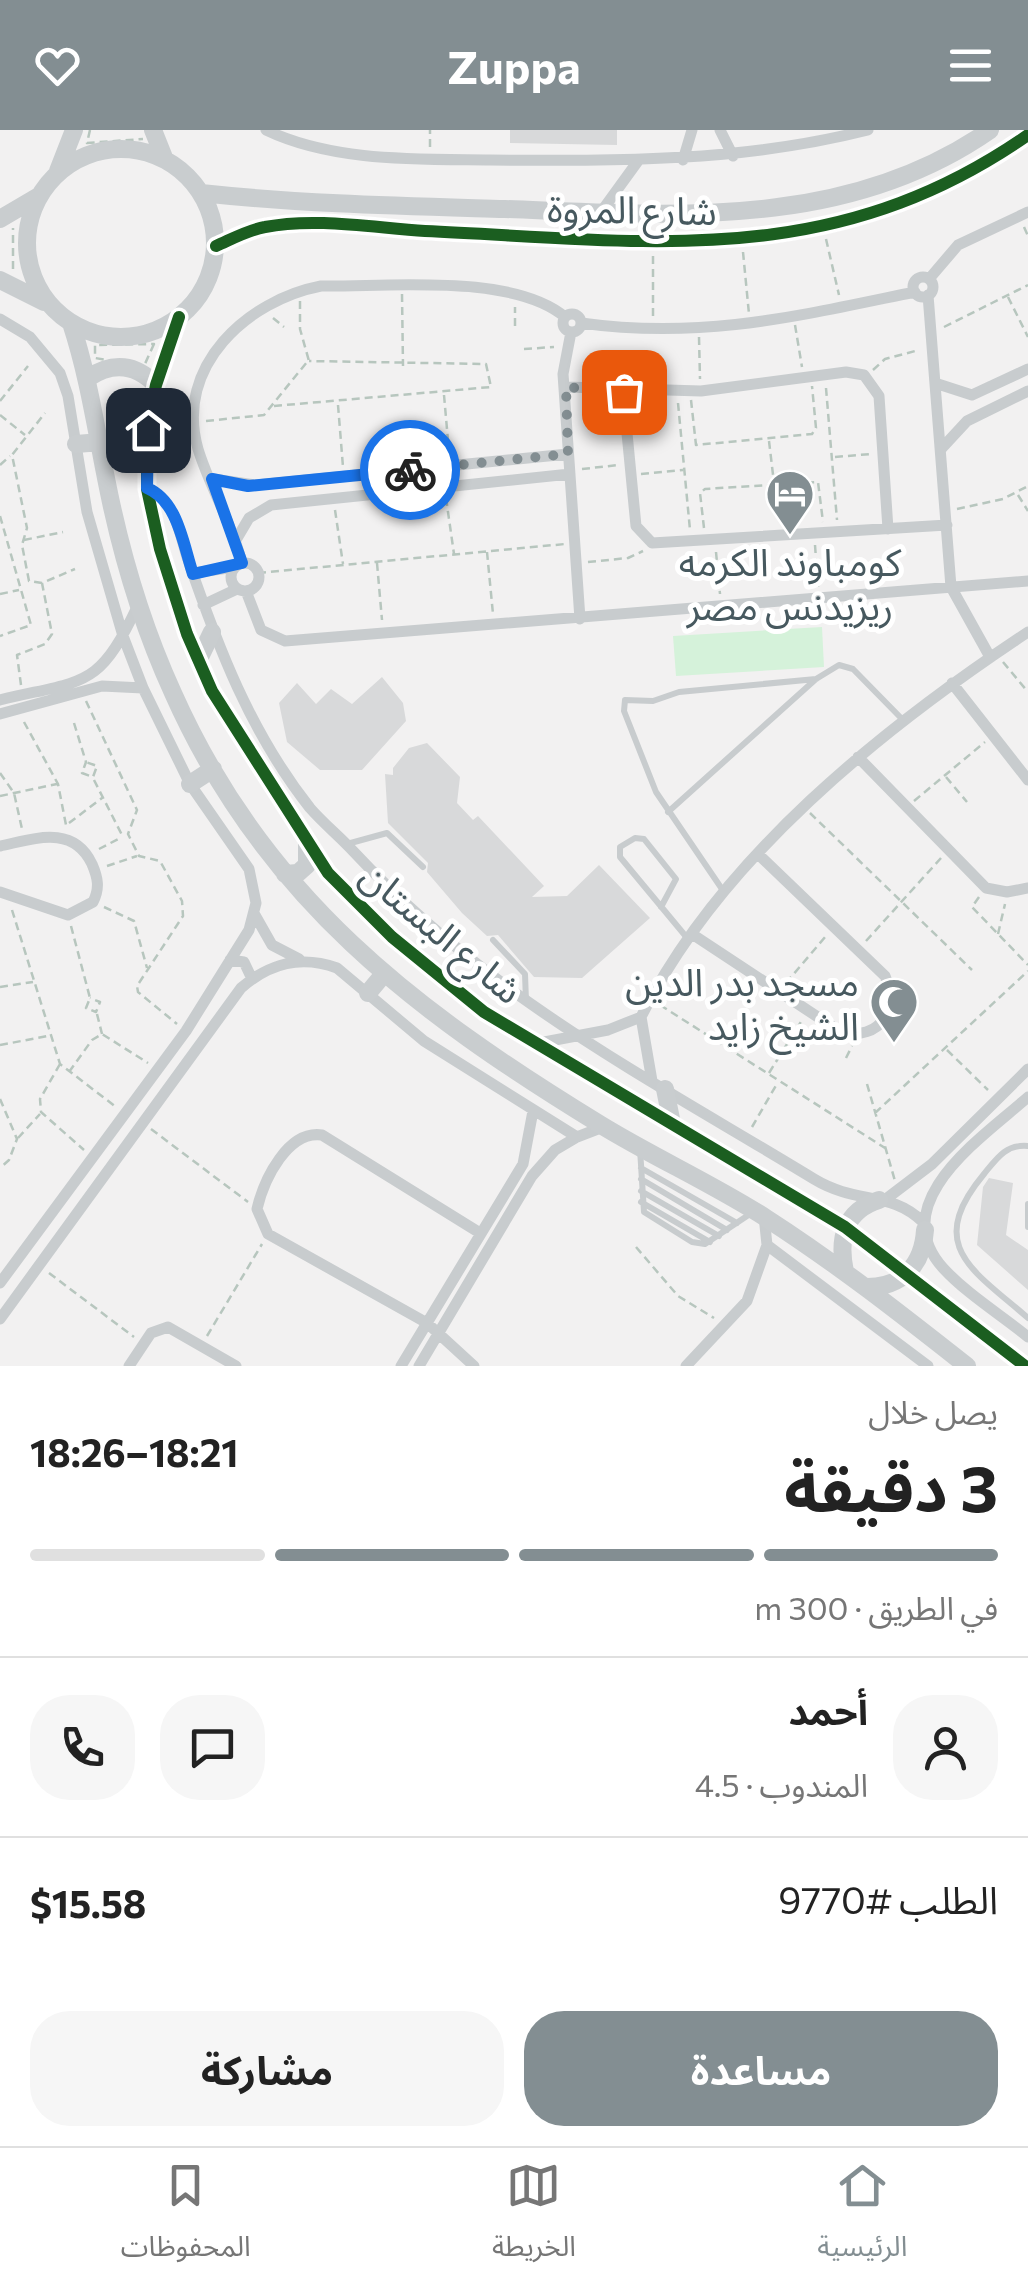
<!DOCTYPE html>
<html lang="ar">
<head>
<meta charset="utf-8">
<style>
  :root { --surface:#fff; --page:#f6f6f6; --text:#222; --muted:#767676; --line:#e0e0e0; --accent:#838e92 }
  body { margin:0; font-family:Commissioner,"Noto Sans Arabic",sans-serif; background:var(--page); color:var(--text); direction:rtl; height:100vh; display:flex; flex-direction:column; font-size:38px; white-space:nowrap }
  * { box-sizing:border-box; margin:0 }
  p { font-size:32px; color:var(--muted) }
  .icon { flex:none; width:55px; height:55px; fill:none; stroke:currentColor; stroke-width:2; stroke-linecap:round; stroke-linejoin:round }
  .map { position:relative; height:1236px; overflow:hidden; direction:ltr }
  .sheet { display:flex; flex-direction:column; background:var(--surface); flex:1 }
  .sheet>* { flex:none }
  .pin { position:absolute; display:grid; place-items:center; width:85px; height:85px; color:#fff; margin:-42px; border-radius:20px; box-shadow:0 5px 15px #0006 }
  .courier { position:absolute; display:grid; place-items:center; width:100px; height:100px; margin:-50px; border:8px solid #1a73e8; border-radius:50%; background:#fff; color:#222; box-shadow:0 2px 12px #0007 }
  .head em { font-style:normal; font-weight:700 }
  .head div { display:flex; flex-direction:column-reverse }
  .head { display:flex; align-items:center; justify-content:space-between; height:170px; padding:0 30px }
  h1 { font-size:65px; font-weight:700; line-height:75px }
  .bar { display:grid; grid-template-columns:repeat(4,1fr); gap:15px 10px; align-content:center; height:120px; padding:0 30px }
  .bar i { height:12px; border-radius:8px; background:var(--line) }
  .bar .current { background:var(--accent) }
  .bar p { grid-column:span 4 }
  .line { display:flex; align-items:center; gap:25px; padding:0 30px; border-top:2px solid var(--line) }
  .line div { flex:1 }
  .round { display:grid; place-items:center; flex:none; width:105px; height:105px; border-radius:40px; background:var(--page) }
  .action { display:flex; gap:20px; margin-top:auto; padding:20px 30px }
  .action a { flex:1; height:115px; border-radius:40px; background:var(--accent); color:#fff; font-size:40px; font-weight:700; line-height:115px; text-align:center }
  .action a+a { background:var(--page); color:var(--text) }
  header { display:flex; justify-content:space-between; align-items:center; height:130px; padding:0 30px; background:var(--accent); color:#fff; font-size:45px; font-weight:700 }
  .tab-bar { display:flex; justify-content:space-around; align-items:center; height:140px; border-top:2px solid var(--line); background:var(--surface); font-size:28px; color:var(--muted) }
  .tab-bar a { display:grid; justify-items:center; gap:5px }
  .tab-bar .current { color:var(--accent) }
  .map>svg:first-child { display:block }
</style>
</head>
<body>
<header><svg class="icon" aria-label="menu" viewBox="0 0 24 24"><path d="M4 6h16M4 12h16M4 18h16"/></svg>Zuppa<svg class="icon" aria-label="heart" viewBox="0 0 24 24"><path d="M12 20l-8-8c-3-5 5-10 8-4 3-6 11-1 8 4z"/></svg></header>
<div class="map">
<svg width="1028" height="1236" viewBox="0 0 1028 1236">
  <rect width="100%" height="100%" fill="#f2f1f1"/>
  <!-- green -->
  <path fill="#d5f2da" d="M822,497L824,537L676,546L673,506Z"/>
  <!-- building -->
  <path fill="#d8d9da" d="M510,0H617V15L510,13Z
    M382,547L403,573L406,591L362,640H320L287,612L279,573L297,553L316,574L331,559L352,574Z
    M427,613L460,647L457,673L473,690L478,686L544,756L532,767L567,766L599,735L650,788L582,848L534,847L498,805L487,806L462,783L427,742L428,733L388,693L385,644L393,645V638L409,618Z
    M989,1048L1013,1053L1006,1105L1028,1120V1160L977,1115L983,1057Z"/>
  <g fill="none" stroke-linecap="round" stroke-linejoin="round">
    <!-- path -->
    <path stroke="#b7c6be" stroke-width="2.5" stroke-dasharray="8 5" stroke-linecap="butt" d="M90,0L87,13L143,9
      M430,17V0
      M1024,97L1028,106
      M826,109L839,165
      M743,122L749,184
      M13,139V98
      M402,164L403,236
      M1008,167L1028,207
      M300,171V199L309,231
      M653,186V124
      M273,188L284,197
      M795,195L802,237
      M515,196V177
      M944,197L1028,155
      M699,207L700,249
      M154,214L144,236L95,228V215Z
      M524,219L554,217
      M873,240L885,229L919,220
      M826,258L837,390
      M444,265L449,322
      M691,270L696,315L812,304L816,298L812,256
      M0,271L28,236
      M678,273L690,400
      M338,275L343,337
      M274,276L491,257L486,234L309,231
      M0,285L25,305
      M206,291L264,285L307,232
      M769,311L774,353
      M835,327L871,324
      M0,335L10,326
      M582,339L619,335
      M641,344L683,340
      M1018,365L1028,381
      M446,368L454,424
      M957,379L1003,369L1028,356
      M335,380L343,434
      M0,386L31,495L0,506
      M704,398L700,363L705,359L818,352L823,392
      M24,410L63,402
      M815,415L818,457
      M487,422L493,484
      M716,422L720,464
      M588,432L628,428L643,421
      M377,433L382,490
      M258,443L565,414
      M42,453L29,451L22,415L27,398L12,325L45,283
      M0,464L19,460
      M1003,532L1028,562
      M21,555L17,525L45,514L52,504L42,453L75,439
      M86,571L137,680L128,704L139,726L160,731L182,771L183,786L137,856L138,862L177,894
      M24,592L58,654L66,695
      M74,593L86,632L82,643L93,647L97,636L86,632
      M0,643L14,663L22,699
      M946,647L967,672
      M94,650L123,707
      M0,666L57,654
      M914,671L985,612
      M810,683L972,840
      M69,693L102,668
      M99,719L122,707
      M107,736L137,726
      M979,767L972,777L1028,835
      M104,777L134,791L147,838
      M12,780L60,934L116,977
      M71,796L90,868L86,878L96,882L100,872L90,868
      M998,804L1005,774
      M866,811L941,728
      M786,853L826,806
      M0,857L33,852
      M903,865L918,869
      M660,875L885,1018
      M97,884L102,904
      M0,915L48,906
      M947,920L988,960
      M846,928L852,916
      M60,934L40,969L41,982L84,1020
      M69,942L92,910L102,904L148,933
      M769,943L802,890
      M867,954L895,1051
      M0,969L17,1009L9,1030L0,1038
      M875,983L1028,841
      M752,997L778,952
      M151,999L248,1072
      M18,1008L40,984
      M636,1117L678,1166L714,1188
      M49,1143L134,1207
      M207,1206L262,1114"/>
    <!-- lane -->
    <path stroke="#c8ccce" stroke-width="6" d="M668,682L816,549L839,535L853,539L903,590
      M347,714L387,703L423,737
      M724,762L656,662L624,581L625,570L653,571L679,562L816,549
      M661,777L676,749L644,709L635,708L620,717V727L688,809
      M493,810L525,844L526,871
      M1028,1016C1006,1014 997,1028 984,1044C924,1116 973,1140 1028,1188
      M640,1019L644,1082L692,1112L705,1114L753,1082
      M641,1038L737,1093
      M641,1049L727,1100
      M641,1061L719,1106
      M641,1072L710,1112
      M1028,1074V1097"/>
    <!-- street -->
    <path stroke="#c8ccce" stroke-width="11" d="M266,0C333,32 417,29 490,30C619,31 742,32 868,0
      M720,0L733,26
      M683,30L692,0
      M601,82L638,31
      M913 157a10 10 0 1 1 20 0a10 10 0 1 1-20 0Z
      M929,149L958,115L1028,82
      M928,165L951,457L990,527
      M563 193a9 9 0 1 1 18 0a9 9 0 1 1-18 0Z
      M0,189L30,207L60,243L68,266L87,382L123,506L143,558L190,654L249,739L256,773L249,800L186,901L0,1153
      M581,193C702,210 798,186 915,162
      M571,202L563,244L580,489
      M938,254L972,265L1028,239
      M566,257L701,261L846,242L864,245L879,266L888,399
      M623,262L636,396L652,413L947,395
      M942,318L967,291L1028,261
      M213,349L256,355L568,324
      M147,359C175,370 179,401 187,427C218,517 250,602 310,678C323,693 339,706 353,721C490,868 645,946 814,1049C857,1075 890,1060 923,1092
      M236,410L249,388L271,375L570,344
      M242,433C232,393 210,358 198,319C174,236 248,170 321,156C389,157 513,143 565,187
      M231 447a14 14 0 1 1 28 0a14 14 0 1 1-28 0Z
      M193,443L235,437
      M246,461L261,500L285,511L1028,451
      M203,475L237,459
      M952,553L1028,650
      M0,570C86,549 98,560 138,475
      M0,584L102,556L143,558
      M858,627L986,758L1007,762L1028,758
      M0,716C34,709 73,694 92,734C98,748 100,758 93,772L68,785L0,762
      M255,785L272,815L299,829
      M692,804L842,903C880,909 900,881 885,846L759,725
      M230,830L244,832L252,849
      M539,913L608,900L641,887
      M652,951L641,887C720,728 883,598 1028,502
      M1028,967C983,1007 884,1072 943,1138C967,1164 1001,1185 1028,1207
      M886,1069L932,1034L1028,939
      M764,1086L767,1115L928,1236
      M0,1189L241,858C270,833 301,825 337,838L424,911L577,1007L603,997
      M129,1236L151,1203L168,1197L236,1236
      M401,1236L523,1034L533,981
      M419,1236L532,1046L555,1020L577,1007
      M474,1236L427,1193L268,1104L257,1079C264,1049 288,1000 322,1005L480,1103
      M686,1236L747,1171L767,1115"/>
    <!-- secondary -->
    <path stroke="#c9cdcf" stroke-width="18" d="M153,0L165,30
      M27 113a94 94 0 1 1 188 0a94 94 0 1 1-188 0Z
      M58,41L74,0
      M201,63C302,74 403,76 505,79C671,85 845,101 990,0
      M0,89L39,66
      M216,116C232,109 248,100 265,97C315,87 375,98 425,101C650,111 831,142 1028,5
      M0,150L44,172
      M179,187L156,255L147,301V359L160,419L187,504L212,561L328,743L392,807L484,882L845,1097L1025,1236
      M71,193C91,254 98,314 112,377C126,440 146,504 173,563C264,768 416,882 601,995C655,1028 713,1054 766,1088C836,1133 901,1184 967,1236
      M88,248C113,231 136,234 156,255
      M76,314L101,312
      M199,529L212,502
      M190,654L213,639
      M285,744L298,743L307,735V711
      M368,863L383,845
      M665,959L672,994
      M845,1142C838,1109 844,1081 879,1070
      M867,1157C902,1157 923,1135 925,1100"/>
    <!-- cycleway casing -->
    <g stroke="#fff" stroke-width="19">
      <path id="cycleway" d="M216,116C232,109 248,100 265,97C315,87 375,98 425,101C650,111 831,142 1028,5
        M179,187L156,255L147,301V359L160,419L187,504L212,561L328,743L392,807L484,882L845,1097L1025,1236"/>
    </g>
    <!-- cycleway -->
    <use href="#cycleway" stroke="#1b5e20" stroke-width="12"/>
  </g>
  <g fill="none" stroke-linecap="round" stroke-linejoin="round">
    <!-- done -->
    <path stroke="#838e92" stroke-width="10" stroke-dasharray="0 18" d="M410,340L568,324L566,257L624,262"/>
    <!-- route -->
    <path stroke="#1a73e8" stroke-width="12" d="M148,300L147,358C178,371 183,414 193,444L242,433L212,349L248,356L410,340"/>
  </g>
  <!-- icons -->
  <defs>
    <g id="hotel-pin" transform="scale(2.5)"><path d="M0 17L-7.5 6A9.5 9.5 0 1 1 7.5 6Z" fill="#838e92" stroke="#fff"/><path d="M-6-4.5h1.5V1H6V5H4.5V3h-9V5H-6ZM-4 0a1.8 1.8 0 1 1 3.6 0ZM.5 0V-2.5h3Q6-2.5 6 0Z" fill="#fff"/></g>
    <g id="mosque-pin" transform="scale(2.5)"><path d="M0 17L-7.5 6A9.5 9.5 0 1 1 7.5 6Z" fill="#838e92" stroke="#fff"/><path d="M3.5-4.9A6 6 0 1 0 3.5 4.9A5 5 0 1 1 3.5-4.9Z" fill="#fff"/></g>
  </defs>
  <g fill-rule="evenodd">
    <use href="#hotel-pin" x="790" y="364"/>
    <use href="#mosque-pin" x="894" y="872"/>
  </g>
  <g text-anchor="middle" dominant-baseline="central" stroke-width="10" stroke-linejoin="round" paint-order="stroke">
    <!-- street labels -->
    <g font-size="38" fill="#47595f" stroke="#fff">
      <text transform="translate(632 78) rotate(1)">شارع المروة</text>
      <text transform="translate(443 801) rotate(40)">شارع البستان</text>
    </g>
    <!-- poi labels -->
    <g font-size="38" fill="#47595f" stroke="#fff">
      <text x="790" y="430">كومباوند الكرمه<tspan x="790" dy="44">ريزيدنس مصر</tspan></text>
      <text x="859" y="850" text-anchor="end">مسجد بدر الدين<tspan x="859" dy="44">الشيخ زايد</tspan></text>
    </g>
  </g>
</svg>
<div class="pin" style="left:624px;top:262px;background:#ea580c"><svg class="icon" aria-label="bag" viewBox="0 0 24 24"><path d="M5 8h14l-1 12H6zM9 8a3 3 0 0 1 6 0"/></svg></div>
<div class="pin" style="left:148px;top:300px;background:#1f2937"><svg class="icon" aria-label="home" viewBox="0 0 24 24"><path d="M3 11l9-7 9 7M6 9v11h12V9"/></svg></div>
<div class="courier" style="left:410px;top:340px"><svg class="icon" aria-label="bike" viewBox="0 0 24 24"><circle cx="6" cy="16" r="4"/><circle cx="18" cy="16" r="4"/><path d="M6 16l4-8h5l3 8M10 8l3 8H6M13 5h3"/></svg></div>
</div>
<section class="sheet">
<div class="head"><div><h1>3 دقيقة</h1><p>يصل خلال</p></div><em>18:21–18:26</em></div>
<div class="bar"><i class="current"></i><i class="current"></i><i class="current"></i><i></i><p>في الطريق · 300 m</p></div>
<div class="line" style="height:180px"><a class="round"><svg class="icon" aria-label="person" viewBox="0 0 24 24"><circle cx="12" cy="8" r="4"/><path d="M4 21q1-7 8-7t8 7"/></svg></a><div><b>أحمد</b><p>المندوب · 4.5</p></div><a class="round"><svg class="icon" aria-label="chat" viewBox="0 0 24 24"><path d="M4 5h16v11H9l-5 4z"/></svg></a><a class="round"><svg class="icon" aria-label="phone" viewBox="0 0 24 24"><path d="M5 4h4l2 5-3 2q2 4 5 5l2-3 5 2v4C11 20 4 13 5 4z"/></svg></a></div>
<div class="line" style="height:130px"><div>الطلب #9770</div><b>$15.58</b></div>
<div class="action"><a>مساعدة</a><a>مشاركة</a></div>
</section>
<nav class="tab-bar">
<a class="current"><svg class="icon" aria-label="home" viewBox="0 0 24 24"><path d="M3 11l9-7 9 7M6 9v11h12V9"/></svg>الرئيسية</a>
<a><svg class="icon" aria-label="map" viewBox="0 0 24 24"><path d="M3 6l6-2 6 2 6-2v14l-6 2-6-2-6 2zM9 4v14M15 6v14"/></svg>الخريطة</a>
<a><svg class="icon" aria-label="saved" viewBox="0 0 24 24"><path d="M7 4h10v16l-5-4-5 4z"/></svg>المحفوظات</a>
</nav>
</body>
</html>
